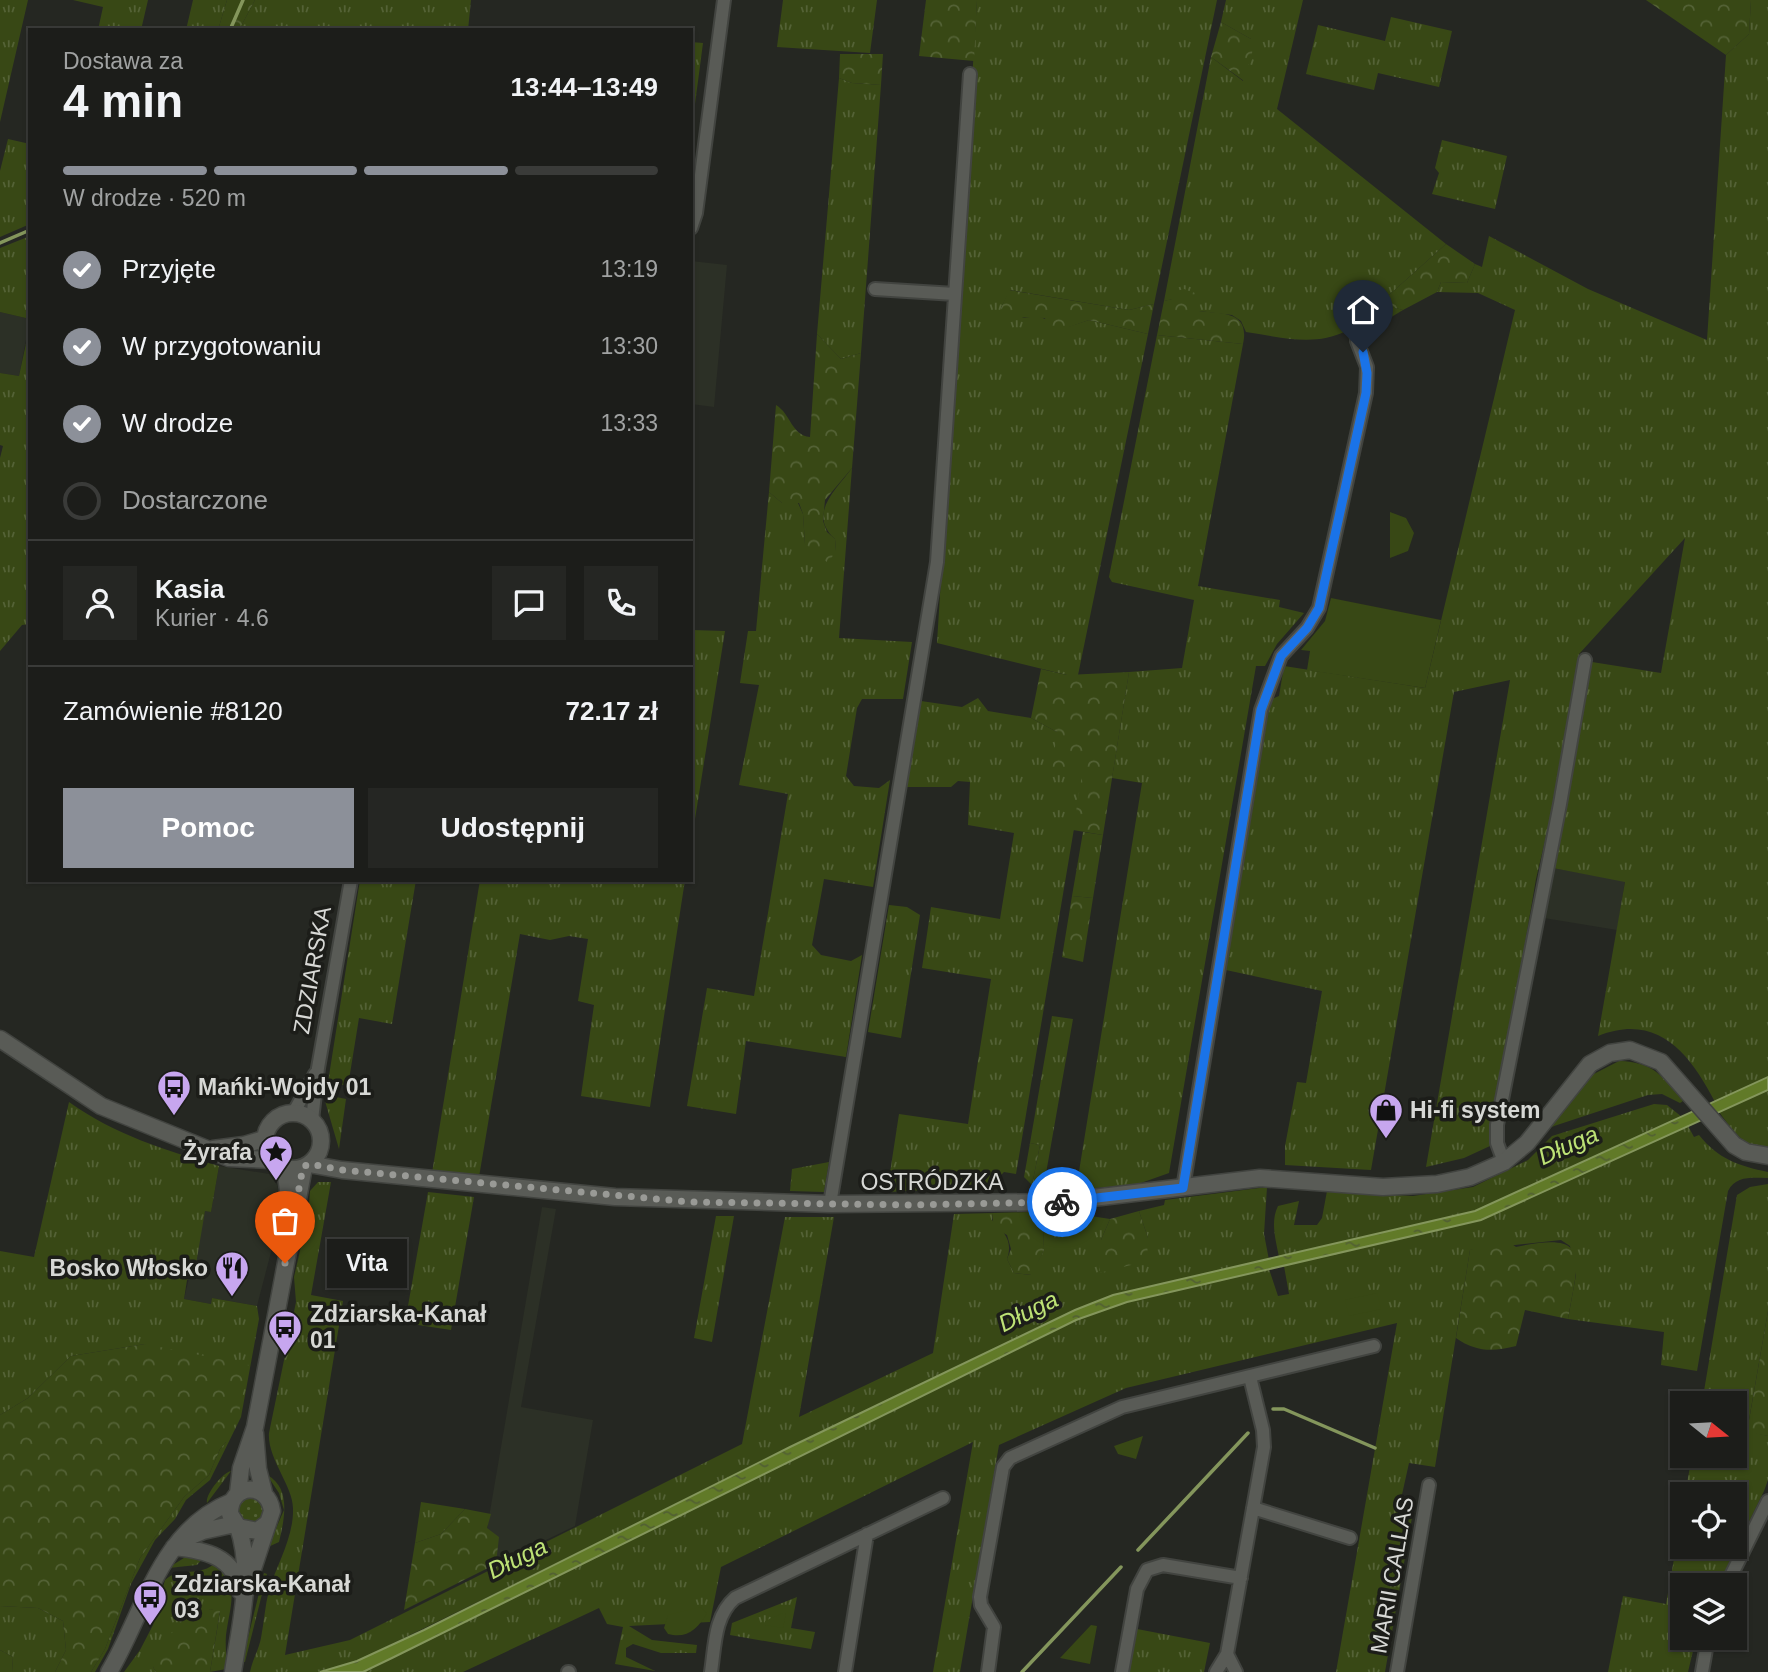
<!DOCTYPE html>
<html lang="pl">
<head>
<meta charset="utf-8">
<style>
  :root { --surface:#1c1d1a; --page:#252623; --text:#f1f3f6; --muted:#a0a2a2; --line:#3a3b39; --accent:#8c9099 }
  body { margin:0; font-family:Arial,sans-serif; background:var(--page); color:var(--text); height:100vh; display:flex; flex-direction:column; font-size:26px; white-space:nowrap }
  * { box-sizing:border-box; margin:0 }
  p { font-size:23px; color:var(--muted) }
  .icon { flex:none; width:38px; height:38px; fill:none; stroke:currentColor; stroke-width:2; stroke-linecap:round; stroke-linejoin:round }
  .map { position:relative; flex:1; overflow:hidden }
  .side { position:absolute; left:28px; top:28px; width:665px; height:854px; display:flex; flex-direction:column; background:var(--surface); border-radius:0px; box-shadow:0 2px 5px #0004,0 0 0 2px var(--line) }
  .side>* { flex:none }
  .needle { width:46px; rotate:108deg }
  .buttons { position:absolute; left:1670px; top:1391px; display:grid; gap:14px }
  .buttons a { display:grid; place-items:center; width:77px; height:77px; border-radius:0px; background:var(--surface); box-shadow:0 2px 5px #0004,0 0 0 2px var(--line); font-size:35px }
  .pin { position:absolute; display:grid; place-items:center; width:60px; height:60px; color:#fff; margin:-72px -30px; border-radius:50% 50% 50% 0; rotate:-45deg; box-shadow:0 0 7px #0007 }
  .pin .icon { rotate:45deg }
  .courier { position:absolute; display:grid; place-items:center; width:70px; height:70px; margin:-35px; border:5px solid #1a73e8; border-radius:50%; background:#fff; color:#222; box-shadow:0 2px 9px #0007 }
  .bubble { position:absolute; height:49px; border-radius:0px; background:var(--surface); box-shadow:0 2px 5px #0004,0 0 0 2px var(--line); font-size:23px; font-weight:700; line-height:49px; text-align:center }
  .overview em { font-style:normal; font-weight:700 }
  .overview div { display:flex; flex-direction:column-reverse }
  .overview { display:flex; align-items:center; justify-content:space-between; height:119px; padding:0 35px }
  h1 { font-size:46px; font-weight:700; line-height:52px }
  .bar { display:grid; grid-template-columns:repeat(4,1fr); gap:10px 7px; align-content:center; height:84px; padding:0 35px }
  .bar i { height:9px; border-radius:5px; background:var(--line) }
  .bar .current { background:var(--accent) }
  .bar p { grid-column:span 4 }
  .line { display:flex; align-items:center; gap:18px; padding:0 35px; border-top:2px solid var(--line) }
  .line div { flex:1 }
  .round { display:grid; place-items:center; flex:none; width:74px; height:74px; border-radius:0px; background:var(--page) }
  ol { padding:0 35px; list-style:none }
  li { display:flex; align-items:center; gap:21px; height:77px }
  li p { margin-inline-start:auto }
  li .icon { padding:7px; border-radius:50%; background:var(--accent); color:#fff; stroke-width:4 }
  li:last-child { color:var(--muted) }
  li i { width:38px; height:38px; border:4px solid var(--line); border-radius:50% }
  .primary-button { display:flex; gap:14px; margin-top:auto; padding:14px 35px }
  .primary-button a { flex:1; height:80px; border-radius:0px; background:var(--accent); color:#fff; font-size:28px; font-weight:700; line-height:80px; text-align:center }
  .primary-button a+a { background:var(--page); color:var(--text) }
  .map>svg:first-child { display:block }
</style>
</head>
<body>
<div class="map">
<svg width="1768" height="1672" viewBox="0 0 1768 1672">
  <defs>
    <pattern id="grass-tufts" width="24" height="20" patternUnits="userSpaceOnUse" patternTransform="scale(1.75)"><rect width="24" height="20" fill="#384815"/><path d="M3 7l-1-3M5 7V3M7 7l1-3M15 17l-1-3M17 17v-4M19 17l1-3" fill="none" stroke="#546236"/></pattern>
    <pattern id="forest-crowns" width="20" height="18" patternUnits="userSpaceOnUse" patternTransform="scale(1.75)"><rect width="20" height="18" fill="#384815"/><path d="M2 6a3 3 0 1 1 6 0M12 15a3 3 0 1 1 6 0" fill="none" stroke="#546236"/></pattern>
    <pattern id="garden-dots" width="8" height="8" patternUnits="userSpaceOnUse" patternTransform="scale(1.75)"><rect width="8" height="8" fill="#384815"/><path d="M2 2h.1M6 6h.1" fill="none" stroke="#546236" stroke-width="1.8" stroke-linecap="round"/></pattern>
    <pattern id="water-ripples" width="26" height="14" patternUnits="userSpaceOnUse" patternTransform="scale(1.75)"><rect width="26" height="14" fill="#617a28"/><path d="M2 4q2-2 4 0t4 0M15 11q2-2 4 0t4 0" fill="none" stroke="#526033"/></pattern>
  </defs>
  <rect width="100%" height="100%" fill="#252722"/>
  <!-- built -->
  <path fill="#2c3026" d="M691,261L727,265L714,407L691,404Z
    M0,312L30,319L19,376L0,373Z
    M1553,868L1625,881L1617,930L1544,918Z
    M219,1166L269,1174L277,1185L280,1197L271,1252L257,1306L212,1298L211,1304L184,1299L205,1211L211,1212Z
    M542,1207L556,1209L521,1407L593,1420L575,1526L496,1564L498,1537L487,1529Z"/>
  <!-- grass -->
  <path fill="url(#grass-tufts)" d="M0,0H28L0,122Z
    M73,0H148L141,30H98L103,7Z
    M193,0H227L218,30H186Z
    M255,0H471L468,30H239Z
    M783,0H877L870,53L777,47Z
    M977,0H1217L1154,304L1129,310L1010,290L1001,308L1024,318L1037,316L1068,327L1089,320L1148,334L1078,675H1067L937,643Z
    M1226,0H1303L1277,109L1446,244L1379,304L1403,310L1350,342L1346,331C1315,347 1280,337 1246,332L1241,321L1232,315L1199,311L1173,299L1164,301L1211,57L1243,81L1251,39L1221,22Z
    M1751,0H1768V1077L1715,1102C1690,1054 1658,1012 1598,1036L1625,882L1553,868L1582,698L1592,662L1661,673L1685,538L1579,654L1559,781L1536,879L1490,1146L1464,1158L1426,1167L1510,680L1454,692L1371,1170L1285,1165V1146L1297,1082L1306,1083L1322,991L1226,970L1268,714L1272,699L1279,696L1284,666L1425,688L1515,310L1478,293L1437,292L1441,282L1467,283L1475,264L1482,267L1489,236L1588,289L1707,340L1726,55L1749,34Z
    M1391,17L1452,31L1439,87L1378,73L1374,90L1306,74L1318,25L1385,41Z
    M691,42L703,43L695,104H691Z
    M839,78L852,83L881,85L861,353L841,359L817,334Z
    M8,139L30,144V224L0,237V171Z
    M1442,140L1507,156L1495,209L1432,194L1439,173L1435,168Z
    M30,236V319L0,312V248Z
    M30,325V624L22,625L0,651V458L3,446L0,445V373L19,376Z
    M1157,335L1243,344L1198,586L1280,600L1279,607L1304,613L1277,644L1265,666H1256L1169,1173L1138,1184L1076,1190L1142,783L1112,778L1129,672L1182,668L1194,600L1112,582L1109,577Z
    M852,468L839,638L912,642L903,699H862L857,708L846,776L854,786L879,788L890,780L873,887L824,879L812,945L821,955L851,961L862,955L846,1057L746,1041L736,1114L687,1106L707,988L754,996L788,794L739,785L759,685L740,683L748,631H756L769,492L782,503H798L803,514L805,544L836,551L835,539C807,514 836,490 852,468Z
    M691,630L725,631L691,844Z
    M978,698L988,711L1031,718L1057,732L1083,775L1016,1174L1004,1172L989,1187L887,1192L899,1114L968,1124L991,979L922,968L931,907L1000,919L1014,833L968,825L970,782L958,781L951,787H907L921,701L962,707Z
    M1083,832L1103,835L1093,898L1072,896Z
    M360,880H416L392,1024L359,1018L348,1086L328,1082Z
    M480,880H685L650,1107L581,1096L594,1005L578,1001L588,939L569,936L550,940L520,934L479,1177L432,1173Z
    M889,905L907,907L920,915L901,1038L868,1032Z
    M1052,1016L1073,1019L1044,1185H1032L1040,1145L1030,1143Z
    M1619,1061C1654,1062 1662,1076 1683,1101L1680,1103L1662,1094L1648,1095L1551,1127L1590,1076Z
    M1768,1090V1148C1744,1149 1732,1129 1719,1112Z
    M326,1095L346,1099L339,1149L325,1101Z
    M69,1102C115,1135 165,1150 219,1166L211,1212L205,1211L194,1276L187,1280L184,1299L211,1304L212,1298L257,1306L259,1319L241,1417L210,1480L186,1500L175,1519L155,1540L131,1584L108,1649L95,1672H91L105,1649L140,1558L184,1497L209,1475L220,1449L226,1442L145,1344L71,1356L28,1398L0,1415V1251L34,1257Z
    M1654,1104L1667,1105L1682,1117L1475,1211L1279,1257C1276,1241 1270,1222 1278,1206L1299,1201L1294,1225H1317L1322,1218L1327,1191L1413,1196L1473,1187L1528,1160L1552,1136Z
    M1688,1126L1694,1137L1699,1135C1718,1159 1739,1166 1768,1172V1178C1753,1178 1736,1175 1728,1191L1697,1371L1661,1365L1664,1332L1568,1319L1576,1275L1570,1246L1561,1240L1470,1250L1435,1467L1409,1463L1401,1499L1414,1506L1385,1672H1336L1397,1323L1126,1388L999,1445L960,1672H933L973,1442L721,1567L710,1622L629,1626L652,1640L697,1645L696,1653H661L633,1644L626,1648V1657L655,1671L615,1664L623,1627L607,1624L599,1608L463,1672H363L1076,1320L1127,1302L1269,1269L1278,1296L1289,1294L1284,1266L1481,1220Z
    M829,1162L824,1192L790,1191L792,1169Z
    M318,1182H331L311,1295L343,1301L285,1655L350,1640L742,1444L785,1217H834L799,1417L933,1353L954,1214L993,1213L992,1220C1005,1233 1013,1241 1007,1259L1014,1273L1031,1275L1044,1250L1043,1216L1078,1214L1110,1219L1101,1240L1148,1238L1139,1211L1164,1205L1165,1200L1267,1187L1264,1234L1269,1260L1113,1295L1075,1310L357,1661L320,1672H250C253,1658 258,1652 261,1638C264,1622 265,1606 269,1590C277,1564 294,1537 293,1508C293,1486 267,1458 269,1433L296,1302L294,1277L308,1216L310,1191Z
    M1768,1184V1311L1747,1431L1768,1436V1480L1764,1491L1718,1585L1682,1586V1638H1696L1688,1672H1608L1623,1596L1666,1604L1682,1514V1547H1734V1494H1685L1692,1456H1734V1404L1702,1403L1737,1195L1750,1187Z
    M428,1192L474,1197L451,1330L405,1323Z
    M716,1216H734L712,1342L694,1338Z
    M231,1471L207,1503C205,1495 222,1473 231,1471Z
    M267,1475C292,1488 284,1521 279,1542L268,1547L284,1510L279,1493Z
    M421,1502L465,1509L441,1534L415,1543Z
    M187,1556H205L197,1565L168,1568Z
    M216,1562C240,1588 230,1604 226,1635C225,1647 227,1658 226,1669L210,1672L220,1612L210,1609L153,1667L156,1672H124L140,1650L153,1625L165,1580C180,1566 201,1578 216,1562Z
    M264,1573L267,1574L245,1662H242Z
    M797,1597L791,1628L815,1632L811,1649L730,1635L732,1623Z
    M0,1606L38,1608L63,1621L66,1650L55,1672H12L13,1657L0,1650Z
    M1137,1629L1210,1643L1204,1672H1129Z"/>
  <!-- forest -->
  <path fill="url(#forest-crowns)" d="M227,0H255L239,30H218Z
    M926,0H977L974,61L919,56Z
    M1646,0H1751L1749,34L1726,55Z
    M1221,22L1251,39L1254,46L1244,81L1211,57Z
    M840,54H883L881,85L852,83L839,78Z
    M1446,244L1475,264L1467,283L1441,282L1437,292L1403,310L1379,304Z
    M1184,289L1195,293L1200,300L1199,311C1223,314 1250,311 1243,344L1157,335L1164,301L1172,299L1176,291Z
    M1009,290L1129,310L1154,304L1148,334L1089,320L1058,331L1048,330L1045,318L1006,317L1001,308Z
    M817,334L841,359L861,353L852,468L825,500L823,521L827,532L835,539L836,551L828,563L805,544L803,514L799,503H782L769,492L776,405C791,414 791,435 810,437Z
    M1041,669L1067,675L1129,672L1103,835L1073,830L1082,775L1052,769L1057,732L1031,718Z
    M1072,896L1093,898L1083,962L1062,957Z
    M1030,1143L1040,1145L1032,1185L1024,1177Z
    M1139,1211L1148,1238L1147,1261L1099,1273L1101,1240L1110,1219Z
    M1030,1212V1217L1043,1216L1044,1250L1032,1275L1014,1273L1007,1259L1011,1249L1007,1235C997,1230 991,1225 993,1213Z
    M1505,1239L1516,1247C1593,1230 1578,1259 1568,1319L1525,1310L1516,1346C1493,1352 1476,1352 1456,1338L1470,1250Z
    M1768,1311V1436L1747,1432Z
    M145,1344L249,1365L238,1417L226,1442L220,1449L209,1475L184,1497L140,1558L105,1649L91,1672H55L66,1650L63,1621L38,1608L0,1606V1415L28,1398L71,1356Z
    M465,1509L491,1514L487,1528L499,1537L496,1564L404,1610L415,1543L441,1534Z
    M210,1609L220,1611L210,1672H156L153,1667C162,1635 179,1622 210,1609Z
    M0,1650L13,1657L12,1672H0Z"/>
  <!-- park -->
  <path fill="#384815" d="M1390,512L1406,518L1414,533L1408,551L1390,558Z
    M1331,598L1441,620L1425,688L1307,670L1310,651L1301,650L1325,621Z
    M1377,1293L1381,1309L1349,1316L1345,1300Z
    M1143,1436L1136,1459L1118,1454L1114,1446Z
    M700,1607L707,1613C698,1629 687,1639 668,1634L664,1628L668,1615Z
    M783,1613H786L783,1628L765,1625V1621Z
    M1091,1625L1097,1626L1090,1664L1060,1658Z"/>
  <!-- garden -->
  <path fill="url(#garden-dots)" d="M239 1510a12 12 0 1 1 24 0a12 12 0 1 1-24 0Z"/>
  <!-- water -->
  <path fill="url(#water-ripples)" stroke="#84965c" stroke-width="2" d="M1768,1077V1090L1481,1220L1127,1302L1076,1320L392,1658L363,1672H320L357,1661L424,1630L790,1447L1075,1310L1113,1295L1475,1211Z"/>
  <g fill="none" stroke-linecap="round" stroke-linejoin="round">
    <!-- stream -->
    <path stroke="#84965c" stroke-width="3.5" d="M230,30L243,0
      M0,243L30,230
      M1273,1409H1284L1375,1448
      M1138,1550L1248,1433
      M1022,1672L1121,1567"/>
    <!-- minor casing -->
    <g stroke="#424440" stroke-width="16">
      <path id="minor" d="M691,228L696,213L724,0
        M875,289L955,294
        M294,1112L315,1074
        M312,1120L318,1068L351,880
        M1504,1162L1497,1143V1125L1560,804L1585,660
        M1183,1188L1261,710L1281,656L1307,628L1319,608L1366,393L1367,367L1357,341
        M830,1204L937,562L970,74
        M1253,1508L1350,1538
        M1726,1586L1768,1501
        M1227,1654L1236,1672
        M568,1672H569
        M711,1672C715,1646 714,1616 735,1598L943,1498
        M845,1672L867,1534
        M988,1672L994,1627L981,1605L980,1597L1003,1467L1010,1458L1122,1407L1374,1346
        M1122,1672L1137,1589L1147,1570L1163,1565L1241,1578
        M1216,1672L1227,1654L1264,1447L1263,1430L1250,1377
        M1397,1672L1429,1485
        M1702,1672L1708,1638"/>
    </g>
    <!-- tertiary casing -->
    <g stroke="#424440" stroke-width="19">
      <path id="tertiary" d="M0,1039L101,1106L229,1158L271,1160
        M265 1141a28 28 0 1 1 56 0a28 28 0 1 1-56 0Z
        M213,1149L244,1145L264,1139
        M309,1164L342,1170L615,1197L830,1204L1059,1202L1260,1178L1383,1187L1437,1184L1470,1177L1504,1162L1527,1143L1590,1064L1610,1053L1630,1050L1661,1062L1734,1145L1746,1152L1768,1156
        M285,1168L291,1213
        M255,1433L258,1469L264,1493
        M238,1493L241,1468L255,1427L304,1167
        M187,1538L203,1531L235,1524
        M174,1547C204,1550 235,1556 240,1591
        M245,1593L272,1511C268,1481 229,1483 230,1514L238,1527L257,1531L268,1523
        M109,1672C145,1612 159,1531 231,1502
        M233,1672C240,1625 254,1574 238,1527"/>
    </g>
    <!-- minor -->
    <use href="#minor" stroke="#595b56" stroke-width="12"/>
    <!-- tertiary -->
    <use href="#tertiary" stroke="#595b56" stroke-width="16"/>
  </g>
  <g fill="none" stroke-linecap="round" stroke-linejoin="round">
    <!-- done -->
    <path stroke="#999a96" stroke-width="7" stroke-dasharray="0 12.6" d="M285,1263L303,1167L309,1164L342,1170L690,1202L914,1205L1062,1202"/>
    <!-- route -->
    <path stroke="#1a73e8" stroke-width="9" d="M1062,1202L1183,1188L1261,710L1281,656L1307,628L1319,608L1366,393L1367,373L1363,352"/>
  </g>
  <!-- icons -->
  <defs>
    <g id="bus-pin" transform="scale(1.75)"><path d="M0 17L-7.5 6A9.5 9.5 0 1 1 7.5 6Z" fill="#c7a6ef" stroke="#1c1d19"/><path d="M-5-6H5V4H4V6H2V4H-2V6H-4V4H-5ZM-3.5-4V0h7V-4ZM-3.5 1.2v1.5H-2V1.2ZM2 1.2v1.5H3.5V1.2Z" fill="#111"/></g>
    <g id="shop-pin" transform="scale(1.75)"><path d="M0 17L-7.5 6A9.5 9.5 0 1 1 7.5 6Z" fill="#c7a6ef" stroke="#1c1d19"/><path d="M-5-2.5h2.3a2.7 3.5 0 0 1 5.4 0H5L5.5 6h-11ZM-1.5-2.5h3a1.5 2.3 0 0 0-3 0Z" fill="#111"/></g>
    <g id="sight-pin" transform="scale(1.75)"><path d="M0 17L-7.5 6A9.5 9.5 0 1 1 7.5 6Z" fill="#c7a6ef" stroke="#1c1d19"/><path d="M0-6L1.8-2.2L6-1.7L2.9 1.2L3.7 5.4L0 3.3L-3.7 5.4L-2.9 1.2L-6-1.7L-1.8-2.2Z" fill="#111"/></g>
    <g id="restaurant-pin" transform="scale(1.75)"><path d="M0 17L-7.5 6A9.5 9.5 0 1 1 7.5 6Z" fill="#c7a6ef" stroke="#1c1d19"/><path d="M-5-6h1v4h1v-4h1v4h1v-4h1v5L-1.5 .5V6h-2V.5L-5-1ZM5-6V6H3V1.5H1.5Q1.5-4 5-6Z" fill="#111"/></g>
  </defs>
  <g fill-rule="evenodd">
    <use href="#bus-pin" x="174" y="1087"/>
    <use href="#shop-pin" x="1386" y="1110"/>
    <use href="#sight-pin" x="276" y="1152"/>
    <use href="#restaurant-pin" x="232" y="1268"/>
    <use href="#bus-pin" x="285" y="1327"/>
    <use href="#bus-pin" x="150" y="1597"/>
  </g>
  <g text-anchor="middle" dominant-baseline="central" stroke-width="7" stroke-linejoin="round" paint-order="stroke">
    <!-- street labels -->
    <g font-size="23" fill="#d7d8d5" stroke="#1c1d19">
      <text transform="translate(312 970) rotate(-80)">ZDZIARSKA</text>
      <text x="932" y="1182">OSTRÓDZKA</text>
      <text transform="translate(1392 1575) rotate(-80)">MARII CALLAS</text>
    </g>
    <!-- poi labels -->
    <g font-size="23" font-weight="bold" fill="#d7d8d5" stroke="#1c1d19" text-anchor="start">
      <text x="198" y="1087">Mańki-Wojdy 01</text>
      <text x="1410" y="1110">Hi-fi system</text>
      <text x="252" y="1152" text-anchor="end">Żyrafa</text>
      <text x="208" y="1268" text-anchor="end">Bosko Włosko</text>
      <text x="310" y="1314">Zdziarska-Kanał<tspan x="310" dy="26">01</tspan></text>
      <text x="174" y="1584">Zdziarska-Kanał<tspan x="174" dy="26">03</tspan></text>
    </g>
    <!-- water labels -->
    <g font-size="24" font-style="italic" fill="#bde275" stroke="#1c1d19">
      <text transform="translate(1568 1145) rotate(-24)">Długa</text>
      <text transform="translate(1028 1311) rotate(-26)">Długa</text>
      <text transform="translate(517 1558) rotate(-26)">Długa</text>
    </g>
  </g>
</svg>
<div class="buttons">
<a><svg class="needle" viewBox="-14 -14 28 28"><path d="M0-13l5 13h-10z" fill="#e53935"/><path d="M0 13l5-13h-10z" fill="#a0a2a2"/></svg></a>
<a><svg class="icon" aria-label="locate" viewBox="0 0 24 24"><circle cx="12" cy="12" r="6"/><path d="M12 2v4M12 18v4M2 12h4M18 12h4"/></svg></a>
<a><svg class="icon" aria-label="layers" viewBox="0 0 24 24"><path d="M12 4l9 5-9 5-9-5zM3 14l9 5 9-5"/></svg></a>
</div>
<div class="pin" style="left:285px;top:1263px;background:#ea580c"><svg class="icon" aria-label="bag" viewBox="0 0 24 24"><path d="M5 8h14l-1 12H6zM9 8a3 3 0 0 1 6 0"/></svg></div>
<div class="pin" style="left:1363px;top:352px;background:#1f2937"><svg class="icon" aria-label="home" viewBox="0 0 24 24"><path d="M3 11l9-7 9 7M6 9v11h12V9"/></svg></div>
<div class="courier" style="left:1062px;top:1202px"><svg class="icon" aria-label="bike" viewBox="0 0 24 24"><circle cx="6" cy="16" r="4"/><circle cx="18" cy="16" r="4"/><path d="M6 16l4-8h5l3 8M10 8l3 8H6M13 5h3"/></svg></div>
<div class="bubble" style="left:327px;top:1239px;width:80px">Vita</div>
<section class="side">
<div class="overview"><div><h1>4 min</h1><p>Dostawa za</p></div><em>13:44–13:49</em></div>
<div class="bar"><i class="current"></i><i class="current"></i><i class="current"></i><i></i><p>W drodze · 520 m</p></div>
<ol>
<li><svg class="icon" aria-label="check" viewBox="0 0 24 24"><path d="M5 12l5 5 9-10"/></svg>Przyjęte<p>13:19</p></li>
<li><svg class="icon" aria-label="check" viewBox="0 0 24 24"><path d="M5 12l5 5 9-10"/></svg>W przygotowaniu<p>13:30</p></li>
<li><svg class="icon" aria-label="check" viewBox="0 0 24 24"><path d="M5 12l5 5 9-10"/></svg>W drodze<p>13:33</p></li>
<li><i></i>Dostarczone</li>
</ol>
<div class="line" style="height:126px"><a class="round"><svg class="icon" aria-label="person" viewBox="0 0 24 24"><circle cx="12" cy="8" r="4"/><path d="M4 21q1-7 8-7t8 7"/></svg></a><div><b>Kasia</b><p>Kurier · 4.6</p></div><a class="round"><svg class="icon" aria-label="chat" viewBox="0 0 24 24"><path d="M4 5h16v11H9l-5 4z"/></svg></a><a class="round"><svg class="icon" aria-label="phone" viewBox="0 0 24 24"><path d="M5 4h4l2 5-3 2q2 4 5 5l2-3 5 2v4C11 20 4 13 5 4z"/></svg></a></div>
<div class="line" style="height:91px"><div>Zamówienie #8120</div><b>72.17 zł</b></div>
<div class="primary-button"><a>Pomoc</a><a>Udostępnij</a></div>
</section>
</div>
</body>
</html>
